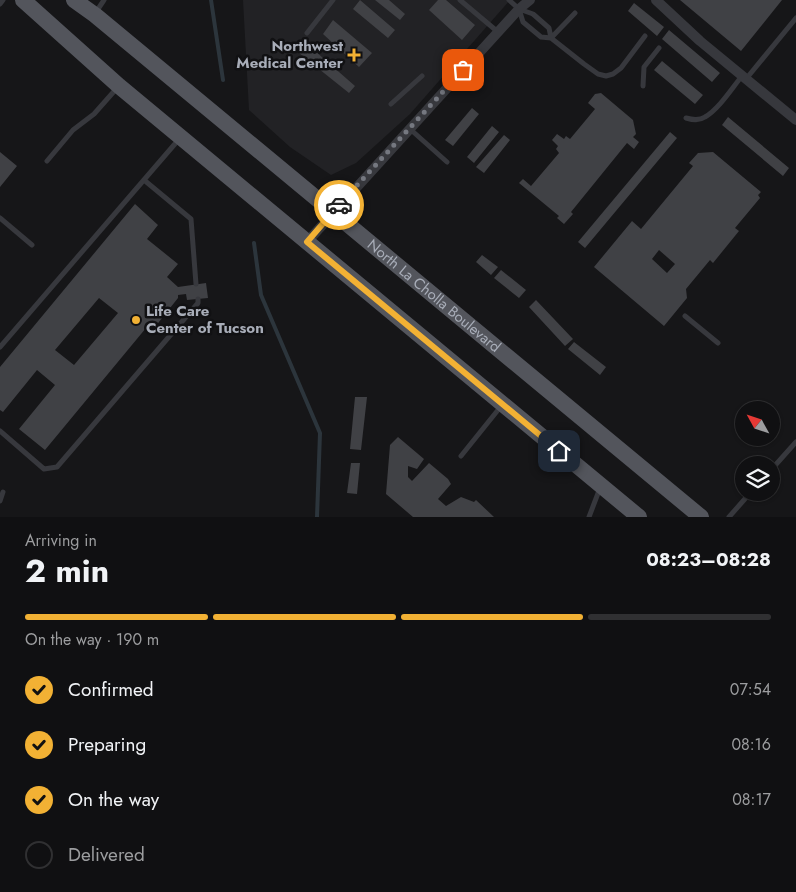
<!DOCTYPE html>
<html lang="en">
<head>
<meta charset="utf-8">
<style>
  :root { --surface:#101012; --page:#19191b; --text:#f1f3f6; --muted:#9c9d9f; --line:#303032; --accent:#f2b134 }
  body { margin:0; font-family:Jost,sans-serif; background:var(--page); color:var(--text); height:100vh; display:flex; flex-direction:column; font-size:19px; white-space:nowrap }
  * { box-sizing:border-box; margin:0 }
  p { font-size:16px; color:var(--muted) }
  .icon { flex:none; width:28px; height:28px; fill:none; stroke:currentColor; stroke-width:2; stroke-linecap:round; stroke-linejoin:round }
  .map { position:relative; height:517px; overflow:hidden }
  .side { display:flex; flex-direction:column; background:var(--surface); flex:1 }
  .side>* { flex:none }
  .needle { width:32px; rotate:310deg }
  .controls { position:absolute; left:735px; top:401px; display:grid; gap:10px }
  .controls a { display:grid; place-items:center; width:45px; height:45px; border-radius:50%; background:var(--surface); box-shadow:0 1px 4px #0004,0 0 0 1px var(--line); font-size:25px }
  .pin { position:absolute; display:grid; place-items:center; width:42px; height:42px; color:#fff; margin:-21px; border-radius:10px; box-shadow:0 2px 8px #0006 }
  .courier { position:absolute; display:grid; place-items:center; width:50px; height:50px; margin:-25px; border:4px solid #f2b134; border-radius:50%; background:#fff; color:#222; box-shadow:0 1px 6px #0007 }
  .headline em { font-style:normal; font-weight:700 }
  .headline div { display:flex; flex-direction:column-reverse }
  .headline { display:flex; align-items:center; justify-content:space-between; height:85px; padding:0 25px }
  h1 { font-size:32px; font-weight:700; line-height:38px }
  .bar { display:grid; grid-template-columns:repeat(4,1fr); gap:8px 5px; align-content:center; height:60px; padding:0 25px }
  .bar i { height:6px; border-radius:4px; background:var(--line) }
  .bar .active { background:var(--accent) }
  .bar p { grid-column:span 4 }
  ol { padding:0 25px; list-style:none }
  li { display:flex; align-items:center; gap:15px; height:55px }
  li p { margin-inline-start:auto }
  li .icon { padding:5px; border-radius:50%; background:var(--accent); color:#111; stroke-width:4 }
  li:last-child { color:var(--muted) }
  li i { width:28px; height:28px; border:2px solid var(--line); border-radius:50% }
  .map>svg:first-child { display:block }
</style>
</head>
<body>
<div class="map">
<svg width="796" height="517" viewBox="0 0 796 517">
  <rect width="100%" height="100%" fill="#161618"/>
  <!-- built -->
  <path fill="#222225" d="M243,0H510L410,114L356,163L331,175L290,147L249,110Z"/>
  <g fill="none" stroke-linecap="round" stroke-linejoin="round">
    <!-- stream -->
    <path stroke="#2c353c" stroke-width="4" d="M211,0L223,80
      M254,243L261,295L320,433L317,517"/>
  </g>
  <!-- building -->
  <path fill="#404145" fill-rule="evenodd" d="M360,0L395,30L388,38L353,9Z
    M375,0H389L405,14L400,20Z
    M438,0H446L475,25L462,40L429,10Z
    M680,0H782L741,51Z
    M634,3L664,27L657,36L628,11Z
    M333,20L372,53L359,67L323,34Z
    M669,30L720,73L712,82L662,39Z
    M307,44L355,86L349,93L299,53Z
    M662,61L703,95L695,104L654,70Z
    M601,93L633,120L636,134L633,137L639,142L634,149L627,143L571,212L573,214L564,224L557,218L559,216L519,183L523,179L531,186L559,153L556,149L558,146L552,140L557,134L564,139L566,136L570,139L595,109L588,103L595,94Z
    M472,108L479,114L453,146L445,140Z
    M728,117L789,168L783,176L722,125Z
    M492,126L499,132L474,163L467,157Z
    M670,132L677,138L585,248L578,242Z
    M504,135L510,140L484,173L476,167Z
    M0,152L17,166L0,187Z
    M713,152L761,192L758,195L760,198L735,228L739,231L713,263L710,260L686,289L687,298L664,326L594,267L632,221L641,229L693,166L689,163L698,153ZM659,250L675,264L667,273L652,259Z
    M135,204L158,225L147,239L178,264L167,277L178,287L206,283L208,298L187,300L186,294L178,295V298L151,332L146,328L45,450L19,429L55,385L37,370L3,412L0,410V367ZM99,298L118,313L74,365L55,350Z
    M482,255L498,267L491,275L476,262Z
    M501,270L526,290L519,298L494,278Z
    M536,300L573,339L565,346L529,307Z
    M574,342L606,367L600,375L568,349Z
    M355,397H367L361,450L350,449Z
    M398,437L424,459L417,469L408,466V477L412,481L429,463L448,479L451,484L438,499L446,506L461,497L474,502L476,500L494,517H413L386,494L390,445Z
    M351,463H360L357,494L347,493Z"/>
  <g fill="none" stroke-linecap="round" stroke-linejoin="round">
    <!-- service -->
    <path stroke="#37383d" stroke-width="5" d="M460,0L498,32
      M509,0L519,9L533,14L549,28L551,38
      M0,4L3,0
      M519,9L523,22L541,37L551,38L584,64L598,74L606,76L613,74L621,68L645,36
      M96,12L104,0
      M307,33L333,0
      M551,38L575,13
      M746,79L796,18
      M643,86L644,67L659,48
      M391,104L422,76
      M686,118C693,120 699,121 705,117C719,109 732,88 742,76
      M410,129L447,162
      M47,161L73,130L94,114L117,88
      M144,180L191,219L196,284
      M0,218L32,245
      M685,316L718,343
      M0,347L180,138
      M0,431L44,469L57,467L198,303V299
      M461,456L502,405
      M771,470L796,442
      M0,501L3,492
      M589,517L600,488
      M729,517L751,492"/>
    <!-- minor -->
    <path stroke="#37383d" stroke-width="10" d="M656,0L700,41L796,120
      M307,242L519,9L530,0"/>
    <!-- primary -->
    <g stroke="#53555c" stroke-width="16">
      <path d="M23,0L119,86L639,517"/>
      <path id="s1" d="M74,0L95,15L701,517"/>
    </g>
  </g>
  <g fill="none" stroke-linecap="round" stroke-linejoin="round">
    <!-- done -->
    <path stroke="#757880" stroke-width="5" stroke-dasharray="0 9" d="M339,205L463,70"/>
    <!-- route -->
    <path stroke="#f2b134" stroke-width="6" d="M339,205L307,242L559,451"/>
  </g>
  <!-- markers -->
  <g fill="#f2b134" stroke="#111113" stroke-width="2">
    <path d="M351.5 47.5h5v5h5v5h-5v5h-5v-5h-5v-5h5z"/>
    <circle cx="136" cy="320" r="5"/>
  </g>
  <g text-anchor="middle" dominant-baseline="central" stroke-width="5" stroke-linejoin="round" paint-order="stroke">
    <!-- poi labels -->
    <g font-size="15" font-weight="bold" fill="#a8adb8" stroke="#111113" text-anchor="end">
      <text x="343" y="46">Northwest<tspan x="343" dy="17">Medical Center</tspan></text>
      <text x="146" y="311" text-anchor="start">Life Care<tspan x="146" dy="17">Center of Tucson</tspan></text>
    </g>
    <!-- street labels -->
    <g font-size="15" fill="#a8adb8" stroke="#111113">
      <text stroke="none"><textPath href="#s1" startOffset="466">North La Cholla Boulevard</textPath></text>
    </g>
  </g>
</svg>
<div class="controls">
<a><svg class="needle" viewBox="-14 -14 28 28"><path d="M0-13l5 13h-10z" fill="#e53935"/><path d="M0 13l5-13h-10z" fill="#9c9d9f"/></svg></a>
<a><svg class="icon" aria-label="layers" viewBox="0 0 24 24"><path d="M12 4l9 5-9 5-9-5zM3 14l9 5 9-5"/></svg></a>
</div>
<div class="pin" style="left:463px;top:70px;background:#ea580c"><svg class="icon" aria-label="bag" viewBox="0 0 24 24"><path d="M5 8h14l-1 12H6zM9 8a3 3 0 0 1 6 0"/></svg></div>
<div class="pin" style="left:559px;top:451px;background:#1f2937"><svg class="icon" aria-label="home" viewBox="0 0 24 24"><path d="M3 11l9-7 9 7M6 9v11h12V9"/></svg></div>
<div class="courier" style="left:339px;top:205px"><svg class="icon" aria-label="car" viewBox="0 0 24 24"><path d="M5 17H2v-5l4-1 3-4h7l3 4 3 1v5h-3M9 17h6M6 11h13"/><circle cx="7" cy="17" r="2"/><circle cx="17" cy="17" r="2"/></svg></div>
</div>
<section class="side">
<div class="headline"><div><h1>2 min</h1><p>Arriving in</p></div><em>08:23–08:28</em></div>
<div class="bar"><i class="active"></i><i class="active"></i><i class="active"></i><i></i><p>On the way · 190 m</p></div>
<ol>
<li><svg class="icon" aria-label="check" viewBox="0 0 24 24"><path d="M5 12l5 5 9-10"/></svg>Confirmed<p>07:54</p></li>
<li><svg class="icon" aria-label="check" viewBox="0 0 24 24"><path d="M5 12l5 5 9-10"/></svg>Preparing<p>08:16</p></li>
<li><svg class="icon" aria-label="check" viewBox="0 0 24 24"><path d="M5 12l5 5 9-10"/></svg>On the way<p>08:17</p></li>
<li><i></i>Delivered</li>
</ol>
</section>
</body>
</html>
